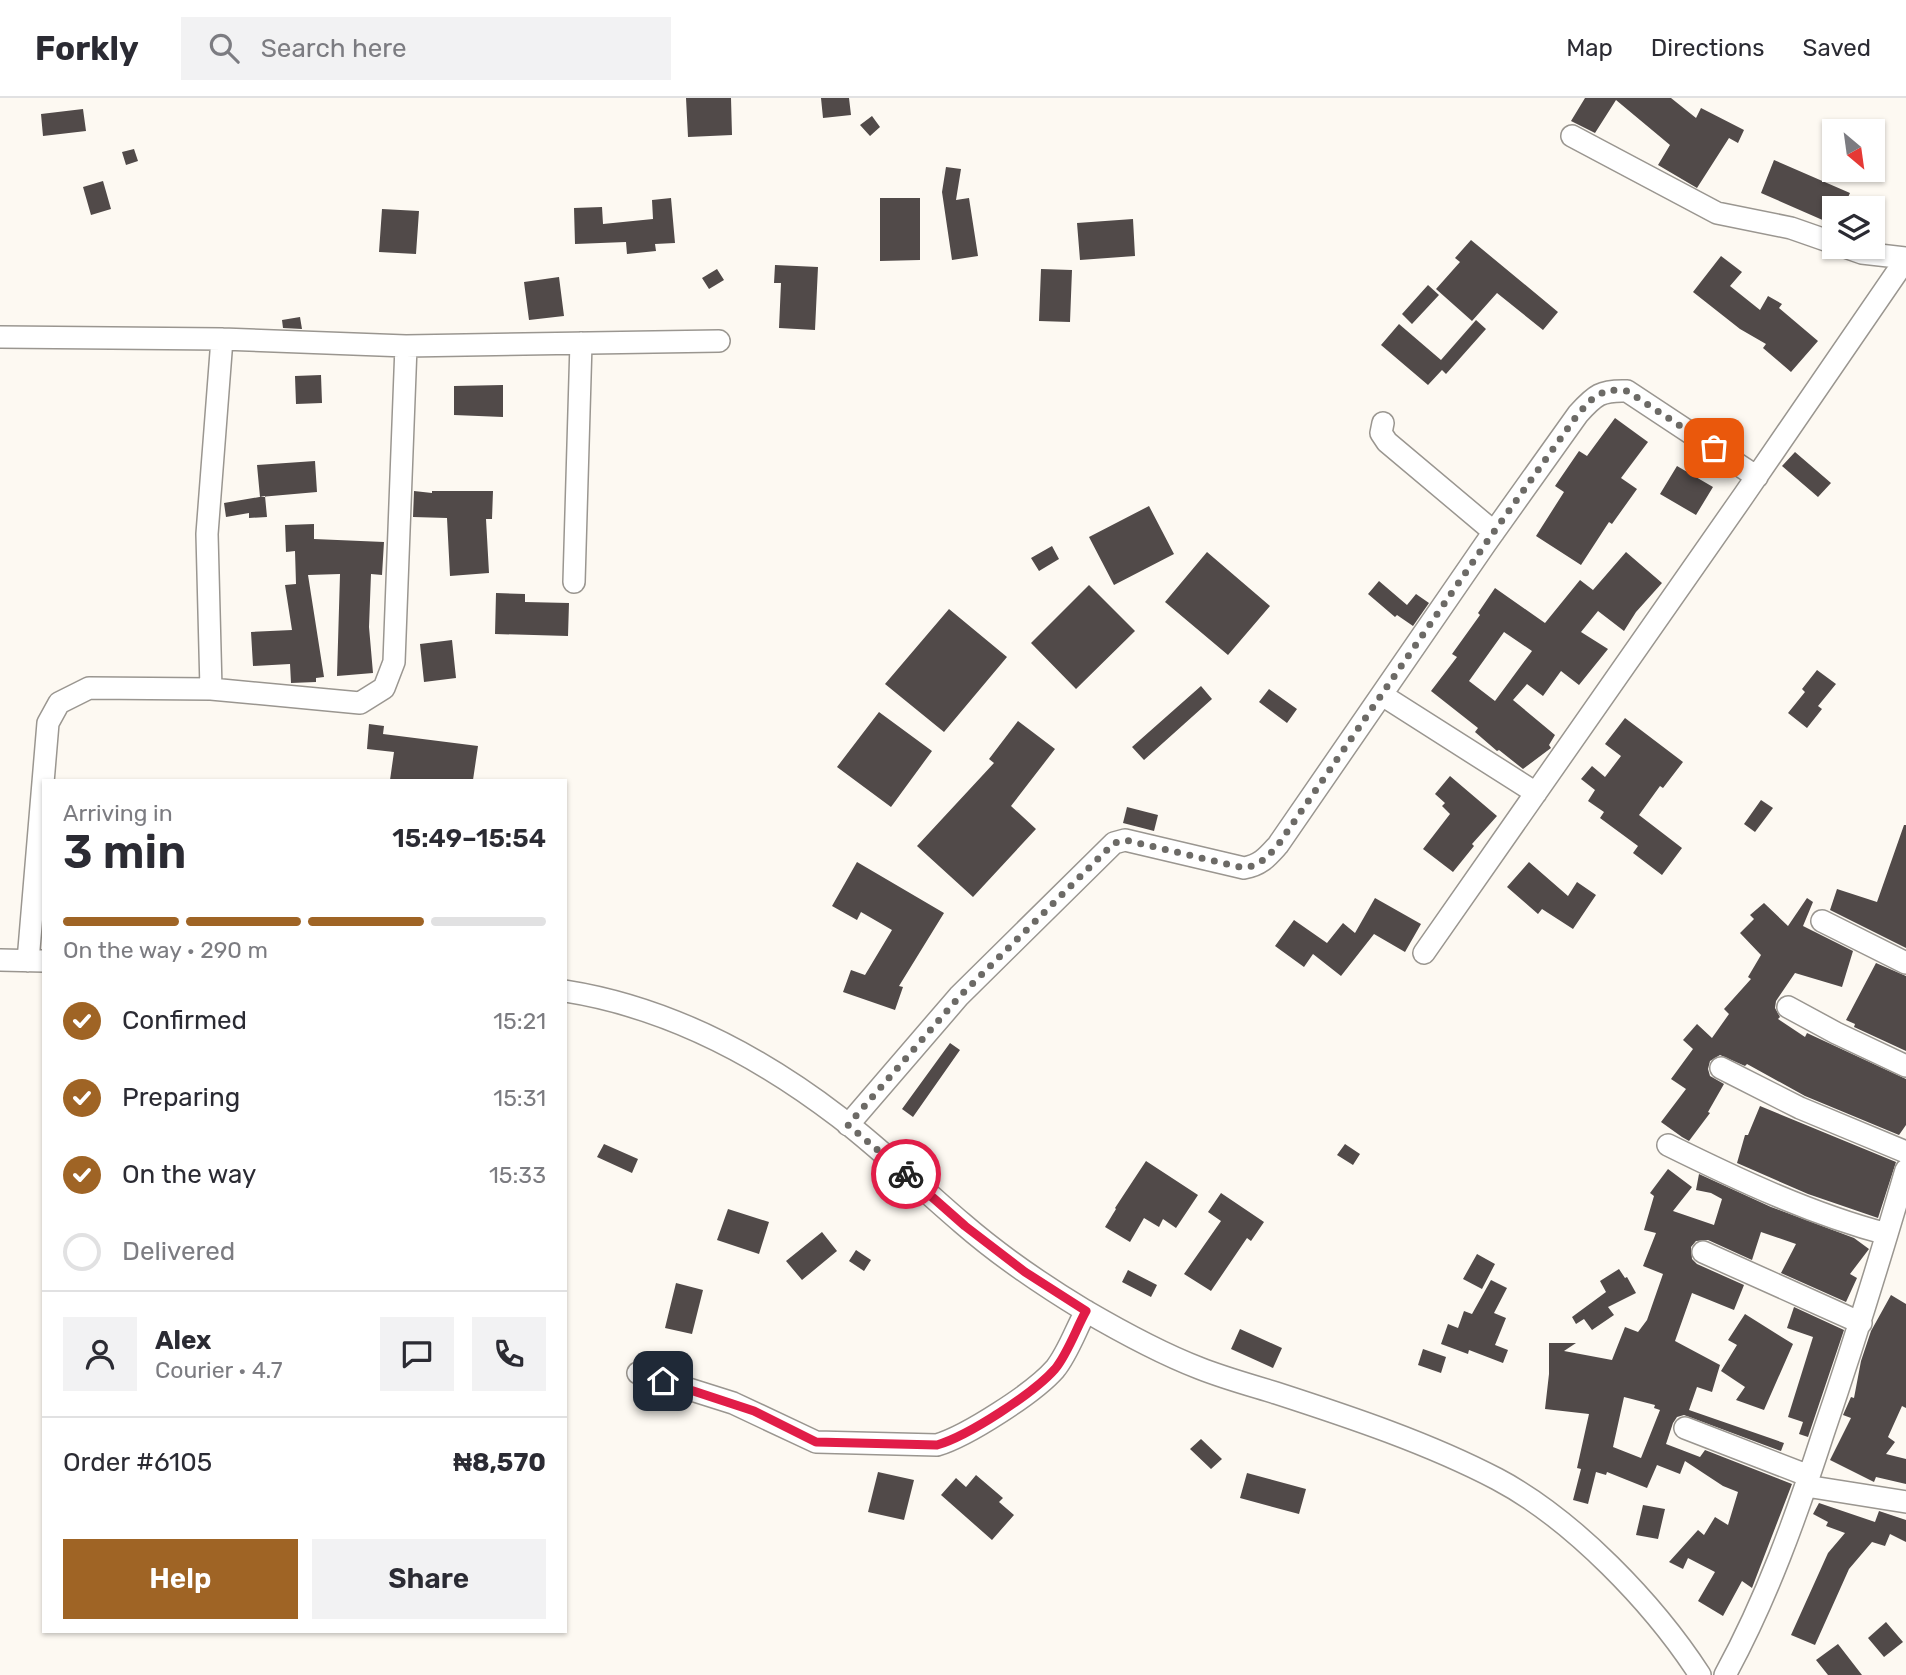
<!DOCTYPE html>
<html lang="en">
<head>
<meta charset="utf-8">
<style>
  :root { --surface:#fff; --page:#f2f2f3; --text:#2b2b33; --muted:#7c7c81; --line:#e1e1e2; --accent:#9f6425 }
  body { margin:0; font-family:Rubik,sans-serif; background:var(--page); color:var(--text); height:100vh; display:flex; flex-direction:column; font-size:26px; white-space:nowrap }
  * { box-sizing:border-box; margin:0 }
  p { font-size:23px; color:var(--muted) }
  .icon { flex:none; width:38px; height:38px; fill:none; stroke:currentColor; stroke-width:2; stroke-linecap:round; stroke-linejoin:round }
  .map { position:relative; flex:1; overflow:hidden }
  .drawer { position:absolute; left:42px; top:681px; width:525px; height:854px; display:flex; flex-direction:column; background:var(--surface); border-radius:0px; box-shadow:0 2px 5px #0004 }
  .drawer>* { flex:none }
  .needle { width:46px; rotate:151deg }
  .fabs { position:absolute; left:1822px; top:21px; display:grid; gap:14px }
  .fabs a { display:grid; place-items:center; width:63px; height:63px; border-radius:0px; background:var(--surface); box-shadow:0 2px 5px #0004; font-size:35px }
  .pin { position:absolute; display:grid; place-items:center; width:60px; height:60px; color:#fff; margin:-30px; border-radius:14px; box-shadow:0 4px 10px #0006 }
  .courier { position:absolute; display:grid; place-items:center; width:70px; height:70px; margin:-35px; border:5px solid #e11d48; border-radius:50%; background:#fff; color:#222; box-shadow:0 2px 9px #0007 }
  .head em { font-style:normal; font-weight:600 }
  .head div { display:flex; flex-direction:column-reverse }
  .head { display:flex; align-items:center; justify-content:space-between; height:119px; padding:0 21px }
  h1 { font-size:46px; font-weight:600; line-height:52px }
  .bar { display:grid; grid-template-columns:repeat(4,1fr); gap:10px 7px; align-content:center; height:84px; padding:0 21px }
  .bar i { height:9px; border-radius:5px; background:var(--line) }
  .bar .active { background:var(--accent) }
  .bar p { grid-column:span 4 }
  .line { display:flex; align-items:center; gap:18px; padding:0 21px; border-top:2px solid var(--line) }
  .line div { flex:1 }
  .round { display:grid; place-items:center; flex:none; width:74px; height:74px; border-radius:0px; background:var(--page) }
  ol { padding:0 21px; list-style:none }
  li { display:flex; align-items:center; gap:21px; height:77px }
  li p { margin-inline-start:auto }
  li .icon { padding:7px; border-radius:50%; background:var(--accent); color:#fff; stroke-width:4 }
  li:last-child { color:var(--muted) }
  li i { width:38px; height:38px; border:4px solid var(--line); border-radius:50% }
  .cta { display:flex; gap:14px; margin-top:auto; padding:14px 21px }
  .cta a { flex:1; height:80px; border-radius:0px; background:var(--accent); color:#fff; font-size:28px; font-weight:600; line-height:80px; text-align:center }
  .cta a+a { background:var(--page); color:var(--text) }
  header { display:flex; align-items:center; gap:42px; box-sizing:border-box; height:98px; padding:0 35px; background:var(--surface); border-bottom:2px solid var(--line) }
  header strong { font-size:33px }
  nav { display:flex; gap:38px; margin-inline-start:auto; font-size:24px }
  .search { width:490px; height:63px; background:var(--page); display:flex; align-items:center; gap:18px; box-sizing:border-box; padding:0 24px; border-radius:0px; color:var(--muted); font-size:26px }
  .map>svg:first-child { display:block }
</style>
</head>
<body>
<header>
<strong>Forkly</strong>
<div class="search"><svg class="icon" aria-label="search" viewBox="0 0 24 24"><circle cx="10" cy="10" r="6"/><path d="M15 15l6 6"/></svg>Search here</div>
<nav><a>Map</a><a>Directions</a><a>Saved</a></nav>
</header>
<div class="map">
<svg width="1906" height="1577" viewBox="0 0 1906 1577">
  <rect width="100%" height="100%" fill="#fdf9f2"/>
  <!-- building -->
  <path fill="#514a49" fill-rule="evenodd" d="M686,0H731L732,37L688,39Z
    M821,0H849L851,17L823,20Z
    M1585,0H1671L1696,20L1701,10L1744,32L1738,45L1729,40L1697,90L1658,67L1670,47L1616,2L1595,35L1571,23Z
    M83,11L86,33L43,38L41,16Z
    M872,18L880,29L870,38L860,27Z
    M134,51L138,63L126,67L122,54Z
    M1774,62L1850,95L1843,110H1834V127L1761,95Z
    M946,69L961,71L956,102L969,100L978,158L952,162L942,94Z
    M103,83L111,111L91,117L83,89Z
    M671,100L675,145L655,146L656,153L627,156L626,144L575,146L574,110L602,109L603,126L653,121L652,102Z
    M880,100H920V162L880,163Z
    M382,111L419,113L416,156L379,154Z
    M1133,121L1135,158L1080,162L1077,125Z
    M1471,142L1558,214L1543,232L1497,195L1472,223L1436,191L1460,164L1455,160Z
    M1721,158L1742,174L1730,188L1760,212L1768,198L1782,206L1779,210L1818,243L1791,274L1763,250L1766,246L1740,231L1693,194Z
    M775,167L818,169L815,232L779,230L781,185H774Z
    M717,171L724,182L709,191L702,180Z
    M1041,171L1072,172L1070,224L1039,223Z
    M559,179L564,218L529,222L524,184Z
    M1428,187L1439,197L1412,226L1402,216Z
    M300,219L302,231L283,230L282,222Z
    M1476,222L1486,231L1446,276L1442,272L1428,287L1381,247L1399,226L1441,262Z
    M321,277L322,305L296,306L295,278Z
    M503,287V319L454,317V288Z
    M1615,320L1648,344L1621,380L1637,391L1612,426L1609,424L1581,467L1536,438L1564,394L1555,388L1579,353L1587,358Z
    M1795,354L1831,385L1818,399L1782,368Z
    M315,363L317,394L260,399L257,367Z
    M1677,368L1713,389L1696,417L1660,396Z
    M414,393L432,395V393H493L492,421H486L489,475L450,478L447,420L413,419Z
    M265,398L267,419L249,420V415L226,419L224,405Z
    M1149,408L1174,456L1114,487L1089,439Z
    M314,426V441L384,444L382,477L371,476L369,529L373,575L337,578L340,476L308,477L324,579L316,580V584L291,585L290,566L253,568L251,534L292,532L285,487L296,486L295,453L286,454L285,427Z
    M1052,448L1059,461L1039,473L1031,460Z
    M1207,454L1270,508L1228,557L1165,504Z
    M1626,454L1662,485L1636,514L1624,533L1598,513L1581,534L1608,551L1579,587L1561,573L1543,598L1527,586L1513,602L1555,637L1549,647L1551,650L1523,671L1499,652L1497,653L1475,634L1478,630L1431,593L1457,559L1452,556L1480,517L1478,515L1495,490L1545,525L1580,482L1593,492ZM1504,534L1532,553L1495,603L1469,583Z
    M1379,483L1407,507L1416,496L1429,505L1413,528L1397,517L1395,519L1368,496Z
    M1089,487L1135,533L1076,591L1031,545Z
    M496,495L525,496V504L569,505L568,538L495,536Z
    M949,511L1007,559L944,634L885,586Z
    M452,542L456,580L424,584L420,546Z
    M1817,572L1836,586L1818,608L1822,611L1807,630L1788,615L1805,594L1802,591Z
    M1201,588L1212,601L1144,662L1132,649Z
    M1269,591L1297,611L1287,625L1259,604Z
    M879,614L932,653L891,709L837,669Z
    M1625,620L1683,664L1663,690L1660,688L1639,717L1682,750L1662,777L1633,755L1638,748L1600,720L1604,714L1588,703L1595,692L1581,681L1592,668L1605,679L1621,658L1605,646Z
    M1018,623L1055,651L1011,708L1036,731L973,799L917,748L994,665L989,661Z
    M369,626L384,628L383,636L478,648L473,682H390L394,654L367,651Z
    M1450,678L1497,718L1472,746L1474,748L1453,774L1423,751L1450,716L1442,708L1445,705L1435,696Z
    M1761,702L1773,710L1755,734L1744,726Z
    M1127,709L1158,717L1154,733L1123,725Z
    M1904,727H1906V850L1830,812L1837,791L1877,804Z
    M857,764L944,815L899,888L903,889L895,912L843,894L851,872L865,877L892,832L861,814L857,822L832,808Z
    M1529,764L1568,798L1577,784L1596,797L1573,831L1542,811L1538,816L1507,789Z
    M1375,800L1421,826L1405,854L1374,836L1341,878L1313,856L1304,869L1275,848L1294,822L1327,845L1343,825L1355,835Z
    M1807,800L1813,804L1803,828L1853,853L1842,889L1795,875L1776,903L1775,910L1780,919L1778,921L1805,939L1807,935L1906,981V1027L1899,1037L1805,998L1747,966L1745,968L1720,957L1710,963L1708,971L1710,978L1724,986L1708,1014L1710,1015L1689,1043L1682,1039L1661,1024L1686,991L1671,981L1693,951L1683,942L1697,926L1712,940L1729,916L1724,911L1751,881L1748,879L1761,857L1740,835L1754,821L1750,817L1764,805L1788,828Z
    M1876,865L1906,878V953L1854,929L1855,926L1846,922Z
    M950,945L960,952L913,1019L902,1011Z
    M1760,1008L1896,1064L1878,1120L1808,1096L1737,1065L1745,1037H1748Z
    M604,1046L638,1061L632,1075L597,1059Z
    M1345,1046L1360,1056L1353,1067L1337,1057Z
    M1146,1063L1198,1097L1176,1130L1163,1121L1159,1129L1144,1120L1130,1144L1105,1129L1116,1111L1115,1110Z
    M1668,1071L1692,1089L1673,1113L1714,1127L1722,1101L1711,1095L1696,1092L1699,1076L1771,1109L1854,1140L1869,1151L1850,1176L1857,1180L1846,1204L1781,1175L1796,1146L1761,1134L1752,1162L1708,1142L1696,1143L1691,1149L1692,1161L1697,1166L1744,1187L1734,1212L1692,1195L1675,1243L1720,1267L1712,1294L1697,1289L1689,1312L1784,1345L1781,1353L1684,1317L1677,1319L1673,1325L1666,1346L1700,1359L1705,1352L1792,1386L1752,1490L1742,1483L1723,1518L1698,1503L1715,1474L1688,1460L1683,1471L1669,1464L1698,1432L1704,1437L1715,1419L1728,1427L1738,1394L1723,1388L1685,1363L1680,1376L1657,1367L1647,1390L1607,1374L1606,1377L1596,1374L1588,1406L1573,1402L1581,1371L1577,1370L1589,1316L1545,1311L1549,1276V1245H1576L1564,1253L1612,1262L1625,1229L1638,1234L1647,1222L1663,1176L1643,1168L1656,1135L1644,1132L1654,1098L1650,1095ZM1624,1299L1655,1307L1654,1310L1660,1312L1641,1360L1613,1349Z
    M1221,1095L1264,1124L1251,1143L1247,1140L1211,1193L1184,1176L1221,1123L1208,1114Z
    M728,1111L769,1124L759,1156L717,1142Z
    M822,1134L837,1153L802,1182L786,1163Z
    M856,1152L871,1162L864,1173L849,1163Z
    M1477,1156L1495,1166L1482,1191L1463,1181Z
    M1619,1171L1625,1180L1627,1179L1636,1195L1608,1209L1614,1217L1592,1232L1584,1221L1576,1226L1572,1219L1606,1194L1600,1183Z
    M1128,1172L1157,1187L1151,1199L1122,1184Z
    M1491,1182L1507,1190L1494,1215L1506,1220L1495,1247L1508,1252L1503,1265L1469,1252L1468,1256L1441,1246L1448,1226L1458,1230L1464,1213L1472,1216Z
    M676,1185L703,1192L692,1236L665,1230Z
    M1891,1197L1906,1206V1310L1902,1308L1888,1339L1895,1344L1886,1356L1906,1361V1386L1876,1379L1874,1384L1830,1362L1851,1320L1843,1317L1851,1299L1854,1300L1861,1263L1871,1233Z
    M1794,1209L1844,1232L1808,1339L1799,1336L1803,1324L1788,1319L1813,1239L1787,1230Z
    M1745,1216L1793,1246L1764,1312L1736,1302L1745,1289L1721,1273L1737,1247L1728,1242Z
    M1240,1231L1282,1250L1273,1270L1231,1251Z
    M1423,1251L1446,1259L1441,1275L1418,1267Z
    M1201,1341L1222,1361L1211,1371L1190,1351Z
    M878,1374L914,1382L904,1422L868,1414Z
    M1247,1375L1306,1391L1299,1416L1240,1400Z
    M976,1377L1003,1400L999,1404L1014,1417L992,1442L941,1397L956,1380L966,1389Z
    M1819,1405L1875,1424L1879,1413L1906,1422V1444L1890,1436L1885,1448L1872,1444L1849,1471L1815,1547L1791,1537L1828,1455L1845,1435L1826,1428L1828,1424L1813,1416Z
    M1643,1407L1665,1411L1658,1441L1636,1437Z
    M1886,1524L1903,1544L1884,1559L1868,1540Z
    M1838,1546L1862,1577H1828L1816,1562Z"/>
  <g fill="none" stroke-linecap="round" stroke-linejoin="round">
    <!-- minor casing -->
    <g stroke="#9a9690" stroke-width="24">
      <path id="minor" d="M1572,38L1717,115L1791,130L1834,145
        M1845,149L1862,155L1906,160
        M0,239L222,241L406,248L719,243
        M1383,325L1381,335L1387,344L1494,434
        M574,484L581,245
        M211,591L207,436L222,241
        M1382,597L1536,695
        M1822,823L1906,865
        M1424,855L1744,397L1906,161
        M0,862L44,863
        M28,863L48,625L59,605L89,590L211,591L360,605L384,590L394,564L406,248
        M565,893C667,909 758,957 839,1019C882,1052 921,1090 962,1125C1000,1158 1041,1186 1084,1212C1120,1233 1160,1255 1199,1270C1224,1280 1250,1287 1276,1295C1350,1319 1428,1345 1497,1381C1573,1421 1654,1506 1700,1577
        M1788,909L1836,935L1906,968
        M1721,970L1800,1010L1906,1054
        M848,1027L959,898L1114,745L1125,742L1244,770C1261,767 1267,759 1278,747L1486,445L1578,316C1595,297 1601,292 1627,293L1757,379
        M1668,1047C1739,1082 1811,1116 1887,1136
        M1703,1154L1861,1225
        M638,1275L733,1305L816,1344L937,1347C967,1338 1034,1295 1055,1271C1068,1255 1076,1231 1086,1213
        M1685,1330L1809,1378
        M1806,1388L1906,1404
        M1725,1577C1767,1500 1796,1419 1823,1336C1853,1248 1880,1161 1906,1072"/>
    </g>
    <!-- minor -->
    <use href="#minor" stroke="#fff" stroke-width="21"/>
  </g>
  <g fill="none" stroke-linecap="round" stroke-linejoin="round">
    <!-- done -->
    <path stroke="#6c6a66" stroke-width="7" stroke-dasharray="0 12.6" d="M906,1076L848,1027L960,898L1114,745L1125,742L1244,770C1261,767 1267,759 1278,747L1486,445L1578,316L1594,299L1608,292L1627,293L1714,350"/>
    <!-- route -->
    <path stroke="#e11d48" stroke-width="9" d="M663,1283L754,1313L816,1344L937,1347C968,1338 1034,1295 1055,1271C1068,1255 1076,1231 1086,1213L1025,1174L965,1128L906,1076"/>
  </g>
</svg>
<div class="fabs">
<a><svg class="needle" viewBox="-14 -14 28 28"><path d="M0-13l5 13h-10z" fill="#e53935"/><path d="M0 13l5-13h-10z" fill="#7c7c81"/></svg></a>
<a><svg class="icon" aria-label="layers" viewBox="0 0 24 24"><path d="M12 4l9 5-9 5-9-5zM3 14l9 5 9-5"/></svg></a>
</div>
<div class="pin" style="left:1714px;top:350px;background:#ea580c"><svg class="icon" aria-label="bag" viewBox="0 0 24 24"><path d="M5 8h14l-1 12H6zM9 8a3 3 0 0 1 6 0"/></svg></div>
<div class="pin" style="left:663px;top:1283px;background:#1f2937"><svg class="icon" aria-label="home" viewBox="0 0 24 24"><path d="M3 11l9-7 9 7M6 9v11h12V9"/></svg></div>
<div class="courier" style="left:906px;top:1076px"><svg class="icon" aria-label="bike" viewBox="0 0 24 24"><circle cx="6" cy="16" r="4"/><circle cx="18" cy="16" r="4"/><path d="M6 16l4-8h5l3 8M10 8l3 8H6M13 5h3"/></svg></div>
<section class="drawer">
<div class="head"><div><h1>3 min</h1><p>Arriving in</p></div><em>15:49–15:54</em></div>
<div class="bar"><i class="active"></i><i class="active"></i><i class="active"></i><i></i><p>On the way · 290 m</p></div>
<ol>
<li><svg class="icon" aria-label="check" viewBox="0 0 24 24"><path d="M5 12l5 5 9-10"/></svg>Confirmed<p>15:21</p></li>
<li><svg class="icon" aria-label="check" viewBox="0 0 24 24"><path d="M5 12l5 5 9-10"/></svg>Preparing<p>15:31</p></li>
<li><svg class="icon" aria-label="check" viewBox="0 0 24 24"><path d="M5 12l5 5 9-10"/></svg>On the way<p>15:33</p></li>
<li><i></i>Delivered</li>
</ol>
<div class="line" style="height:126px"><a class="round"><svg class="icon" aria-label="person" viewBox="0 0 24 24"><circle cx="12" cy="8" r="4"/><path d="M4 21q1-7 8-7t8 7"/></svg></a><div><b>Alex</b><p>Courier · 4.7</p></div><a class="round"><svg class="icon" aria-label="chat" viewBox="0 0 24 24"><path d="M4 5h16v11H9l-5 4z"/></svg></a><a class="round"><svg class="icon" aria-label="phone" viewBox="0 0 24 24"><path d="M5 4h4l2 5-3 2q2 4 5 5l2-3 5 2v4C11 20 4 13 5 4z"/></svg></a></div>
<div class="line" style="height:91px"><div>Order #6105</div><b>₦8,570</b></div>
<div class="cta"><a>Help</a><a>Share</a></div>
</section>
</div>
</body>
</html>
